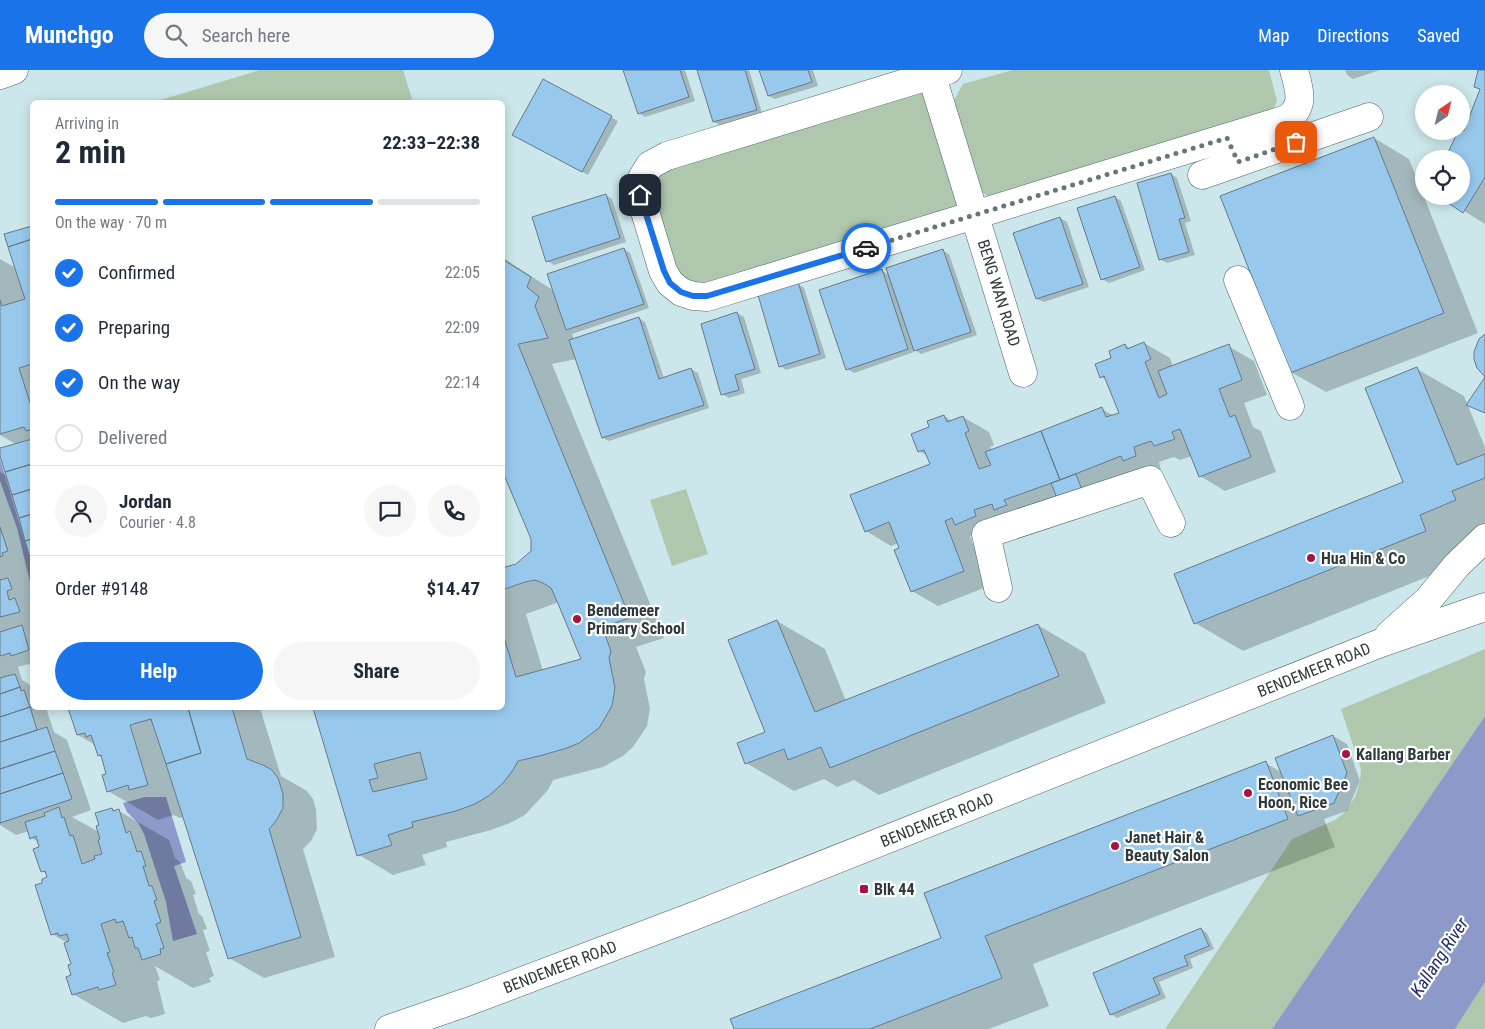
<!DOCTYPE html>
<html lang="en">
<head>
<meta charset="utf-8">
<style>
  :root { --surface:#fff; --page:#f6f6f7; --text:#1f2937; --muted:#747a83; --line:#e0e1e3; --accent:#1a73e8 }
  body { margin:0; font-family:"Roboto Condensed",sans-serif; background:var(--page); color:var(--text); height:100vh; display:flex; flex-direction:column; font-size:19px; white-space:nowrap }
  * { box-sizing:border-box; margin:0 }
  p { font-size:16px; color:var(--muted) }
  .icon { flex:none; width:28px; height:28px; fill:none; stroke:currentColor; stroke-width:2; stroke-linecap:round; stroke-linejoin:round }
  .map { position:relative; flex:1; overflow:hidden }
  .side { position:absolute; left:30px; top:30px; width:475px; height:610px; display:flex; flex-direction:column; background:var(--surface); border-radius:8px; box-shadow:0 2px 12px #0003 }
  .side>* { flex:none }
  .needle { width:32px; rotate:35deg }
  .buttons { position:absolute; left:1415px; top:15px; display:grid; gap:10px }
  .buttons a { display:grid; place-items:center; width:55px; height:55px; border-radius:50%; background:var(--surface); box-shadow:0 2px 12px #0003; font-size:25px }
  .pin { position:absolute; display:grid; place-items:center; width:42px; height:42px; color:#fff; margin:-21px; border-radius:10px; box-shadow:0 2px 8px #0006 }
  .courier { position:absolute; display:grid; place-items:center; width:50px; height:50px; margin:-25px; border:4px solid #1a73e8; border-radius:50%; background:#fff; color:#222; box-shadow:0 1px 6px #0007 }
  .overview em { font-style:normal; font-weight:700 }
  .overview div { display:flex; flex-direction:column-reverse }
  .overview { display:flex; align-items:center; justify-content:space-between; height:85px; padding:0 25px }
  h1 { font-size:32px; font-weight:700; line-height:38px }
  .bar { display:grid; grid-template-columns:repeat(4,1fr); gap:8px 5px; align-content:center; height:60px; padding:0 25px }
  .bar i { height:6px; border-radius:4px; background:var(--line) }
  .bar .selected { background:var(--accent) }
  .bar p { grid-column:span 4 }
  .line { display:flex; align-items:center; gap:12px; padding:0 25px; border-top:1px solid var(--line) }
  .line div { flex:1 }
  .round { display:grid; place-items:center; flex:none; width:52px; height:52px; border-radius:26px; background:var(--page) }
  ol { padding:0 25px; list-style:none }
  li { display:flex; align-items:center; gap:15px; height:55px }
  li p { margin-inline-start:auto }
  li .icon { padding:5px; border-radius:50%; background:var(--accent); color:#fff; stroke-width:4 }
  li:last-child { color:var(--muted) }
  li i { width:28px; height:28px; border:2px solid var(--line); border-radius:50% }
  .cta { display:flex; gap:10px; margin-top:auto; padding:10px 25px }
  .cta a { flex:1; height:58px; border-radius:30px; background:var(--accent); color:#fff; font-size:20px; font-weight:700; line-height:58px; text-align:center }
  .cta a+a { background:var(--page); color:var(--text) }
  header { display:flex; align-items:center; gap:30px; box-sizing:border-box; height:70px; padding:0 25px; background:var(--accent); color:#fff }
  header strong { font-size:24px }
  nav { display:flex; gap:28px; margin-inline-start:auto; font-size:18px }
  .search { width:350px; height:45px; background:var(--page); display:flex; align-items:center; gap:12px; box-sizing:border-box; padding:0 18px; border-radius:28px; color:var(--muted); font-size:19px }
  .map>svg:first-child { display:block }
</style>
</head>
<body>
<header>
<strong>Munchgo</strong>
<div class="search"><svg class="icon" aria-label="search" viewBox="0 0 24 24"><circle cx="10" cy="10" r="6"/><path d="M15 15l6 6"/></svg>Search here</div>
<nav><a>Map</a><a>Directions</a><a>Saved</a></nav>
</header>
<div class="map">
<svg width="1485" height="959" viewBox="0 0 1485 959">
  <rect width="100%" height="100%" fill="#cce7eb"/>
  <!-- green -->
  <path fill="#afc8ad" d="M260,0H403L413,32H154Z
    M1013,0H1269L1277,31L1271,46L992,128L973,117L952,34L963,14Z
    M925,20L962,140L712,219L680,215L651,132L652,115L661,102Z
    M686,419L708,484L672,496L650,430Z
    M1485,579V646L1272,959H1165L1292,769L1335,750L1345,742L1355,727L1360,712L1361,699L1341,639Z
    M1485,912V959H1455Z"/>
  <!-- water -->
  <path fill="#8d99c9" d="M0,389L32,495V527L30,512L17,458L0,411Z
    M1485,646V912L1455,959H1272Z
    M145,727H166L186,792L174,796L197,864L173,871L166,832L144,764L138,753L127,742L123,733Z"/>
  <!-- shadow -->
  <path fill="#0003" fill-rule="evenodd" d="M625,0H685L695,31L645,47L639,43Z
    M699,0H749L762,43L720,55L714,52Z
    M760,0H813L818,16L775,29L769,26Z
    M1345,0H1380L1353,9L1347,5Z
    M1479,0H1485V154L1440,126H1461L1464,63L1481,20L1476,17Z
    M543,11L618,51L588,105L514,64Z
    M1374,68L1409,89L1478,263L1326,322L1291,302Z
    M1171,104L1177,108L1191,151L1185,153L1195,185L1167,193L1160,189Z
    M606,125L612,129L626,172L554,195L547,191Z
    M1115,127L1121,131L1145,200L1109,213L1102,209Z
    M1060,148L1067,152L1089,217L1044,232L1037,229Z
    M32,157V596L28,594L18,597L22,610L32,616V638H46L54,662L67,670L91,740L72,747L99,762L112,739L116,741H119L169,770L175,788L180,792L186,808L191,811L196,824L193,825L199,844L202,846L207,859L203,860L210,881L206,882L214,906L209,908L211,912L193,918L155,896L160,910L157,911L165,944L151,948L146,946L123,953L73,924L72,895L68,873L52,864L44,814L49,808L47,804L42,801L39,772L31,768L29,761L16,765L0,755V402L7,406L0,380L17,375L0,365V189L16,198L6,165Z
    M624,179L630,183L649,238L572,264L574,269L639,248L645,252L664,308L691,299L698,303L709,338L609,371L603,368L576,289L552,294L664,568L636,577L646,602L644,609L650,639L647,656L633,677L623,686L603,697L553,710L548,720L525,745L510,753L491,760L446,772L447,777L422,785L426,795L393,805L359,785L314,638H502V499L516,495L533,482V469L502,397V187L554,221ZM559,532L582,590L543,601L526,544Z
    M943,181L949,184L977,265L921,284L913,279L914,282L854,303L847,299L882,201L890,205Z
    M798,214L804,218L826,288L786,300L780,296Z
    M737,243L744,247L761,303L741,309L745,323L729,328L722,324Z
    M1144,273L1170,288L1173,297L1228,276L1254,291L1267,325L1244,333L1253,357L1261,361L1276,402L1225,421L1200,406L1192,386L1180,390L1174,387L1159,392L1161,400L970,466L989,516L938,536L912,521L899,473L891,476L866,461L931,394L928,386L919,381L931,358L944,346L952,351L963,347L989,362L994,375L990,377L992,381L1102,339L1114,346L1120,343L1108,311L1101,307L1113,289L1125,275L1131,279Z
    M1417,299L1464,326L1485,377V465L1474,488L1243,581L1195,553L1405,413Z
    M777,551L825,579L846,631L1038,555L1085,583L1106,633L879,725L854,710L837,717L824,709L794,721L746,693L767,663Z
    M69,638H260L281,706L307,721L313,729L316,739L317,759L311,771L303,779L335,887L264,908L229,888L184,747L180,748L174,745L158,750L108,721V705L103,688L99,686L95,675L78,665Z
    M1333,666L1347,674L1360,711L1347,741L1324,749L1335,777L1033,894L1049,936L989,959H735L943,869L1265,693L1281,702Z
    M1201,859L1207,863L1214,879L1190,889L1193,898L1159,912L1166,928L1117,948L1111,944Z"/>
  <!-- building -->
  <path fill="#98c9ed" stroke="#677986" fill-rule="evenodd" d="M623,0H680L689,27L638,44Z
    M697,0H745L757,40L713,52Z
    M759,0H808L812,12L768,26Z
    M1478,0H1485V107L1463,143L1438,126H1461V89H1445L1458,61H1461V60L1464,61L1480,19L1474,17Z
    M543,9L612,46L582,102L512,65Z
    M1374,67L1444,243L1290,303L1220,126Z
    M1171,103L1185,148L1179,149L1189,182L1159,190L1137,113Z
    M606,124L620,168L546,192L532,147Z
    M1115,126L1140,197L1101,210L1077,138Z
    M1060,147L1083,214L1036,229L1013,163Z
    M32,156V169L8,177L4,164Z
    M32,169V294L19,298L31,336L32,337V359L26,361L24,357L0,364V230L2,236L25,229L8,177Z
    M624,178L644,234L566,260L547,204Z
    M943,179L971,262L914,281L886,198Z
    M502,189L531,207L527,217L539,227L535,236L548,268L518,274L630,548L602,557L611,581L609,588L615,618L612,636L599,658L579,673L567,678L543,685L518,691L513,700L504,712L490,725L475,734L456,741L412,752L413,757L388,765L392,775L357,786L313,638H502V561L516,607L581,589L559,536L551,518L543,513L535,510L525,512L502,520V498L516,494L531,481V469L502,400ZM420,682L427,709L373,722L369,710L378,708L374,694Z
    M882,199L908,279L846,300L819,220Z
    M798,212L820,284L779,297L758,225Z
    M737,242L755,299L735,305L739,320L721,325L701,254Z
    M639,247L659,309L691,298L704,335L602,368L569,270Z
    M1485,264V343L1466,335L1485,307L1477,298L1474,289V282L1479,269Z
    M1144,272L1151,289L1145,292L1159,328L1167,324L1158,301L1229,274L1242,310L1219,319L1230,347L1235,345L1251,387L1199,407L1180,359L1172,362L1175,369L1154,376L1151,371L1134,377L1136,386L1123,391L1121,386L1060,410L1041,361L1102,337L1106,347L1119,343L1104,306L1100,308L1095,294L1111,288L1109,281L1125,274L1127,279Z
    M1417,297L1457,395L1485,384V408L1452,421L1456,430L1420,445L1426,461L1194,554L1174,504L1403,412L1365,318Z
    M944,345L947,352L963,346L969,361L965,363L979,399L991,395L985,382L1041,361L1060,410L1004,430L1007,435L994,440L992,434L974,440L976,446L955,455L952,448L945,451L964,501L911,522L894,480L899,478L889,452L865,462L850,425L930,394L924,380L918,382L911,364L929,357L927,351Z
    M32,369V394L5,402L0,386V378Z
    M32,394V419L12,425L5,402Z
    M1076,404L1085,428L1060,436L1051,413Z
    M32,419V444L19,448L12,425Z
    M32,444V469L25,471L19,448Z
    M0,457L8,481L2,483L3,486L0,487Z
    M32,469V494L25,471Z
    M8,508L12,519L7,521L9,530L15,528L20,542L0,547V510Z
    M777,550L815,642L1038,554L1059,606L830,698L821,677L788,690L784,679L745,694L737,673L765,662L728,570Z
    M22,555L29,580L11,586L10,583L0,586V562Z
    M15,604L20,617L0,624V608Z
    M20,617L21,621L24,620L30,637L0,647V624Z
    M30,637L37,660L0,672V647Z
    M68,638H188L201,683L166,694L151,649L130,655L148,715L129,720L128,715L107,722L102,705L106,704L101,685L98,686L91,665L86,667L85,663L77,665Z
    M188,638H232L247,689L263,695L272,700L278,708L283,724V738L276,751L269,759L301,867L228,889L166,694L201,683Z
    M47,657L55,681L0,699V672Z
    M1333,665L1347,703L1334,733L1298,746L1275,688Z
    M55,681L63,703L0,724V699Z
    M1266,691L1288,749L985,866L1002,908L870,959H734L730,949L941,868L924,823Z
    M63,703L72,729L0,753V724Z
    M59,737L62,748L64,747L70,766L73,765L82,794L95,789L94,786L102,784L98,770L100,769L96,756L99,755L95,743L112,738L113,741L119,739L126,763L130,761L137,782L141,781L146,796H143L149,816H152L157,830L154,831L161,852L156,854L164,878L160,879L161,884L142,890L138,878H135L132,867L129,868L123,851L116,853L115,849L101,854L110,882L107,883L114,902L112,903L116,915L99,920L98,917L72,925L66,907L71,905L68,895L71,894L64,873L69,871L67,864L59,866L58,863L51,865L35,815L42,813V809L47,807L45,801L41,802L33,779L39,777L36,766L30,769L25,752L45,746L44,743Z
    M1201,858L1209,876L1184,886L1188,895L1153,908L1160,924L1110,945L1093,903Z"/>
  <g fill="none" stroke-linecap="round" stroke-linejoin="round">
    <!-- minor casing -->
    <g stroke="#496165" stroke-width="29">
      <path id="minor" d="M930,0L1023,303
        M948,0L667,86L650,95L642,108L640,125L663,201L670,213L681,222L693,226L707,227L1287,49C1306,36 1299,19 1294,0
        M1202,105L1369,47
        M1238,210L1290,336
        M998,518L986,464L1150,410L1171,453"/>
    </g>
    <!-- major casing -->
    <g stroke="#496165" stroke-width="29">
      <path id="major" d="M0,5L14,0
        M1389,565L1428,530L1457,495L1485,468
        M389,959L467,932L694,846L1378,574L1485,537"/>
    </g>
    <!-- minor -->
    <use href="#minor" stroke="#fff" stroke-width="28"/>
    <!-- major -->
    <use href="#major" stroke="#fff" stroke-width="28"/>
  </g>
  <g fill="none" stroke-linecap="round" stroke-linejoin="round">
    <!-- done -->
    <path stroke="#667679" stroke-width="5" stroke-dasharray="0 9" d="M866,178L1227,68L1238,92L1296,72"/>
    <!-- route -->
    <path stroke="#1a73e8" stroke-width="6" d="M640,125L664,201L670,213L681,222L693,226H707L866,178"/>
  </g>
  <!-- markers -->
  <g fill="#a91344" stroke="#fff" stroke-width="2">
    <circle cx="1311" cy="488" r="5"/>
    <circle cx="577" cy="549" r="5"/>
    <circle cx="1346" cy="684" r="5"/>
    <circle cx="1248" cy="723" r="5"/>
    <circle cx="1115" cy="776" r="5"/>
    <rect x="859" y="814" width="10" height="10" rx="2.5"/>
  </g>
  <g text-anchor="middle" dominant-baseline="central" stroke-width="4.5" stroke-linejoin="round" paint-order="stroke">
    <!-- street labels -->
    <g font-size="16" fill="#2f393b" stroke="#fff">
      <text transform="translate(999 223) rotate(73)">BENG WAN ROAD</text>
      <text transform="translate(1314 600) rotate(-22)">BENDEMEER ROAD</text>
      <text transform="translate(937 750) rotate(-22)">BENDEMEER ROAD</text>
      <text transform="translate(560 897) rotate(-21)">BENDEMEER ROAD</text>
    </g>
    <!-- poi labels -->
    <g font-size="16" font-weight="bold" fill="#2f393b" stroke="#fff" text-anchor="start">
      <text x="1321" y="488">Hua Hin &amp; Co</text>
      <text x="587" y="540">Bendemeer<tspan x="587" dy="18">Primary School</tspan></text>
      <text x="1356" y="684">Kallang Barber</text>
      <text x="1258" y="714">Economic Bee<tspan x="1258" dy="18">Hoon, Rice</tspan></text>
      <text x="1125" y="767">Janet Hair &amp;<tspan x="1125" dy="18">Beauty Salon</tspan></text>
      <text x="874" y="819">Blk 44</text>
    </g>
    <!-- water labels -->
    <g font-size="18" font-style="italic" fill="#242c67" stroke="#fff">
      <text transform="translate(1439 887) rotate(-57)">Kallang River</text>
    </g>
  </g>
</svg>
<div class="buttons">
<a><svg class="needle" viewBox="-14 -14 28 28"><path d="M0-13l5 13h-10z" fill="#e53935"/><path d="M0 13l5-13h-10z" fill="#747a83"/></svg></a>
<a><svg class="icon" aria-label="locate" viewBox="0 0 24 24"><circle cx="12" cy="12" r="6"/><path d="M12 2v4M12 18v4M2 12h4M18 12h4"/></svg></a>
</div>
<div class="pin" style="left:1296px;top:72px;background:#ea580c"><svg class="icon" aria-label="bag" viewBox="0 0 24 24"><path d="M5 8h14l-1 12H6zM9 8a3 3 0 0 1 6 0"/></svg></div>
<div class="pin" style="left:640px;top:125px;background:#1f2937"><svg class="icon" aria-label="home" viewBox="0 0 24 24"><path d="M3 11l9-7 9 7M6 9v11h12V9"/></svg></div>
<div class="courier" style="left:866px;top:178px"><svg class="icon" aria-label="car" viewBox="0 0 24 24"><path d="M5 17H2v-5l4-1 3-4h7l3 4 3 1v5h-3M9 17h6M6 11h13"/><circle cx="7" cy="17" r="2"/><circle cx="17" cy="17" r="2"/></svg></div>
<section class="side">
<div class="overview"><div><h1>2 min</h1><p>Arriving in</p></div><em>22:33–22:38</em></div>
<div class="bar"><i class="selected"></i><i class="selected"></i><i class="selected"></i><i></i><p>On the way · 70 m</p></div>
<ol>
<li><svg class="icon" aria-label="check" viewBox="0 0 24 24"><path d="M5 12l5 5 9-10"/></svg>Confirmed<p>22:05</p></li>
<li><svg class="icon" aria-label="check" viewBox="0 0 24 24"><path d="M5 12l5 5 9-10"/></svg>Preparing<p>22:09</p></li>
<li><svg class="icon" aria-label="check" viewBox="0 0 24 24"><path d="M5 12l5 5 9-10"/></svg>On the way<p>22:14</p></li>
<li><i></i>Delivered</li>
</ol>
<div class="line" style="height:90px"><a class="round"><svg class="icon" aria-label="person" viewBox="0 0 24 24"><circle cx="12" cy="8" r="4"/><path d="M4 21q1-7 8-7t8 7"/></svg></a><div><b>Jordan</b><p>Courier · 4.8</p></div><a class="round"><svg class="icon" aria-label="chat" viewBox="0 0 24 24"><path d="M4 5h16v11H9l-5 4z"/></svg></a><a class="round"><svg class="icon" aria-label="phone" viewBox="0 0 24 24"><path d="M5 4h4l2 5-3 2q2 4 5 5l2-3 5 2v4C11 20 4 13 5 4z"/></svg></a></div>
<div class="line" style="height:65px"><div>Order #9148</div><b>$14.47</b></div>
<div class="cta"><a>Help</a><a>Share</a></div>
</section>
</div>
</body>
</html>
